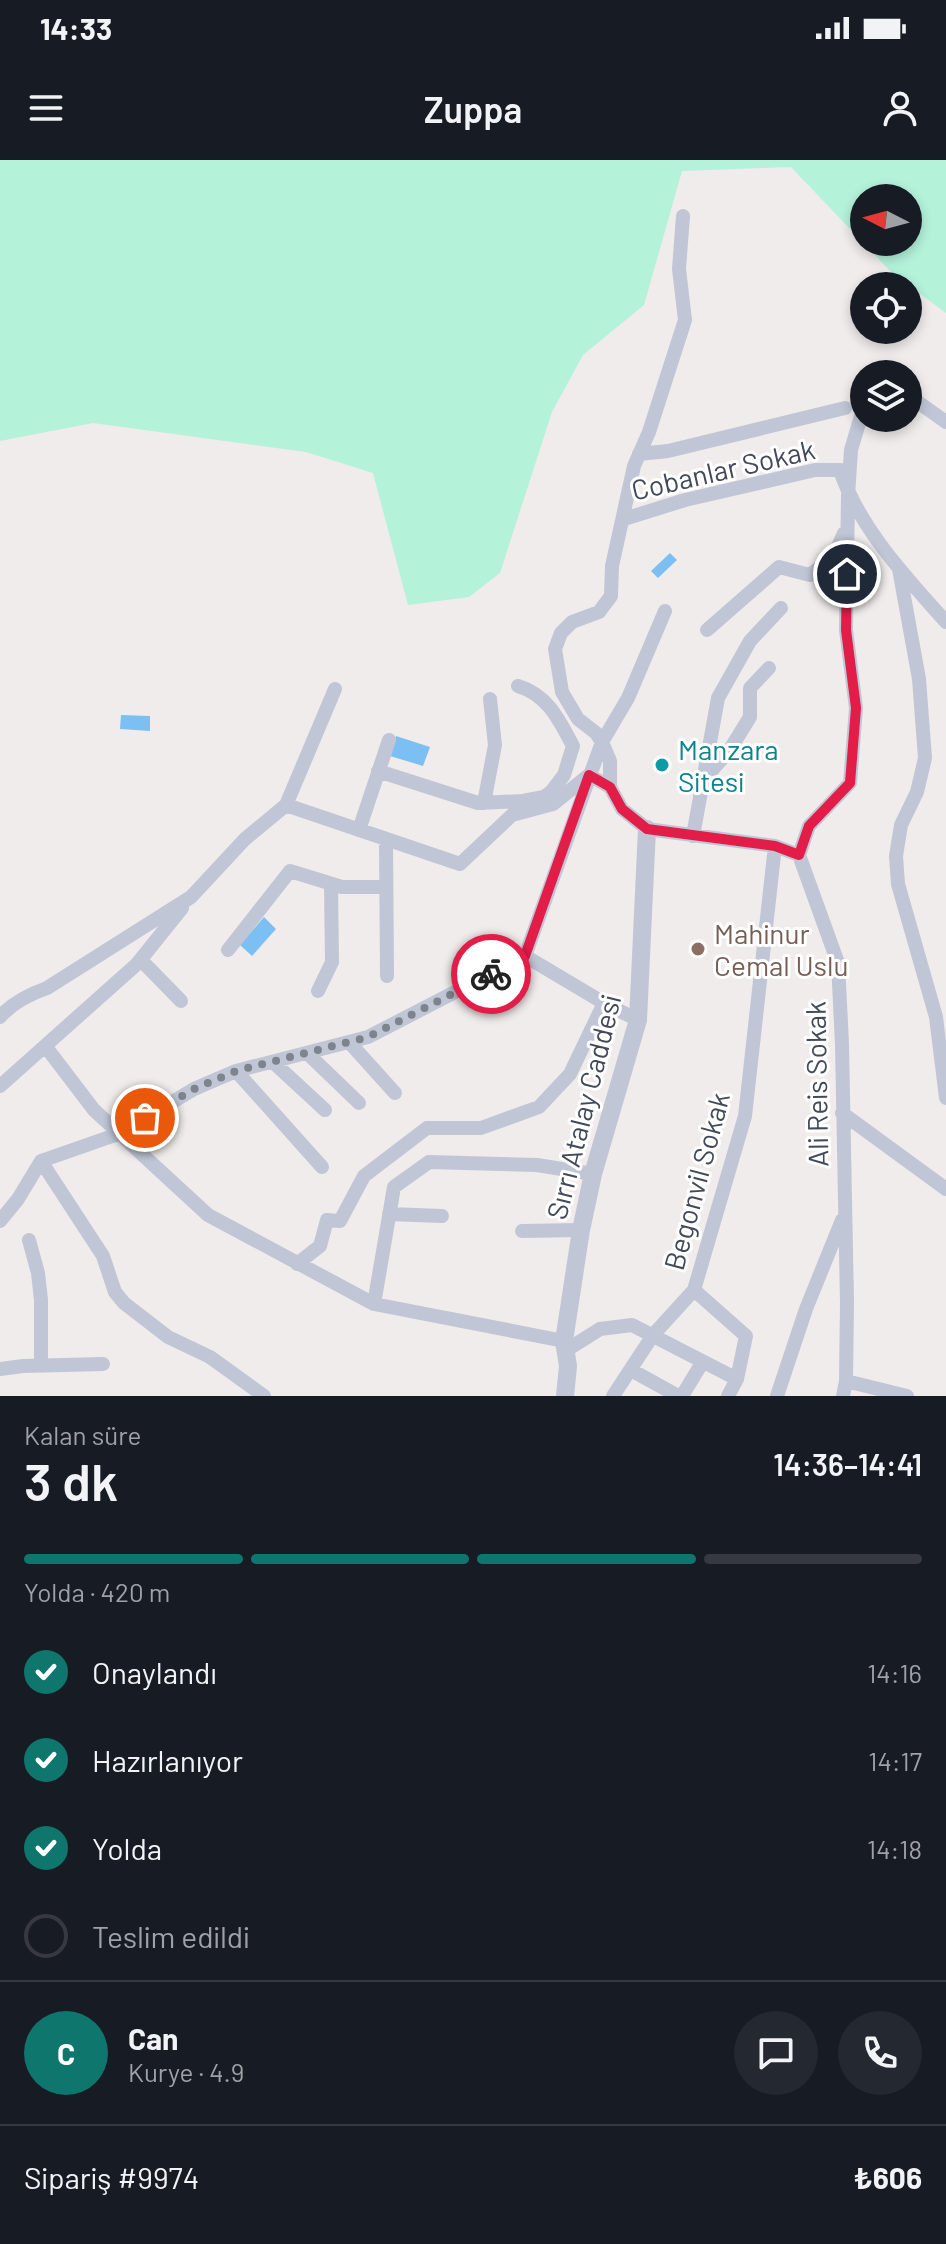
<!DOCTYPE html>
<html lang="tr">
<head>
<meta charset="utf-8">
<style>
  :root { --surface:#171b24; --page:#242831; --text:#f1f3f6; --muted:#9ea1a6; --line:#363941; --accent:#0f766e }
  body { margin:0; font-family:Barlow,sans-serif; background:var(--page); color:var(--text); height:100vh; display:flex; flex-direction:column; font-size:30px; white-space:nowrap }
  * { box-sizing:border-box; margin:0 }
  p { font-size:26px; color:var(--muted) }
  .icon { flex:none; width:44px; height:44px; fill:none; stroke:currentColor; stroke-width:2; stroke-linecap:round; stroke-linejoin:round }
  .map { position:relative; height:1236px; overflow:hidden }
  .sheet { display:flex; flex-direction:column; background:var(--surface); flex:1 }
  .sheet>* { flex:none }
  .needle { width:52px; rotate:276deg }
  .buttons { position:absolute; left:850px; top:24px; display:grid; gap:16px }
  .buttons a { display:grid; place-items:center; width:72px; height:72px; border-radius:50%; background:var(--surface); box-shadow:0 4px 12px #0003; font-size:40px }
  .pin { position:absolute; display:grid; place-items:center; width:68px; height:68px; color:#fff; margin:-34px; border:4px solid #fff; border-radius:50%; box-shadow:0 2px 8px #0007 }
  .courier { position:absolute; display:grid; place-items:center; width:80px; height:80px; margin:-40px; border:6px solid #e11d48; border-radius:50%; background:#fff; color:#222; box-shadow:0 2px 10px #0007 }
  .headline em { font-style:normal; font-weight:600 }
  .headline div { display:flex; flex-direction:column-reverse }
  .headline { display:flex; align-items:center; justify-content:space-between; height:136px; padding:0 24px }
  h1 { font-size:52px; font-weight:600; line-height:60px }
  .bar { display:grid; grid-template-columns:repeat(4,1fr); gap:12px 8px; align-content:center; height:96px; padding:0 24px }
  .bar i { height:10px; border-radius:6px; background:var(--line) }
  .bar .on { background:var(--accent) }
  .bar p { grid-column:span 4 }
  .line { display:flex; align-items:center; gap:20px; padding:0 24px; border-top:2px solid var(--line) }
  .line div { flex:1 }
  .round { display:grid; place-items:center; flex:none; width:84px; height:84px; border-radius:42px; background:var(--page) }
  ol { padding:0 24px; list-style:none }
  li { display:flex; align-items:center; gap:24px; height:88px }
  li p { margin-inline-start:auto }
  li .icon { padding:8px; border-radius:50%; background:var(--accent); color:#fff; stroke-width:4 }
  li:last-child { color:var(--muted) }
  li i { width:44px; height:44px; border:4px solid var(--line); border-radius:50% }
  .status { display:flex; justify-content:space-between; align-items:center; height:56px; padding:0 40px; background:var(--surface); direction:ltr }
  .status svg { height:22px; fill:currentColor }
  header { display:flex; justify-content:space-between; align-items:center; height:104px; padding:0 24px; background:var(--surface); font-size:36px; font-weight:600 }
  .map>svg:first-child { display:block }
</style>
</head>
<body>
<div class="status"><b>14:33</b><svg viewBox="0 0 49 12"><path d="M0 12V9h3v3zM5 12V6h3v6zM10 12V3h3v9zM15 12V0h3v12zM26 1h20v11H26zM47 4h2v5h-2z"/></svg></div>
<header><svg class="icon" aria-label="menu" viewBox="0 0 24 24"><path d="M4 6h16M4 12h16M4 18h16"/></svg>Zuppa<svg class="icon" aria-label="person" viewBox="0 0 24 24"><circle cx="12" cy="8" r="4"/><path d="M4 21q1-7 8-7t8 7"/></svg></header>
<div class="map">
<svg width="946" height="1236" viewBox="0 0 946 1236">
  <rect width="100%" height="100%" fill="#efeceb"/>
  <!-- green -->
  <path fill="#b4f2da" fill-rule="evenodd" d="M0,0H946V153L892,113L791,7L682,11L644,145L583,195L552,252L500,413L469,437L408,445L373,313L306,292L93,263L0,281ZM864,38H908V82H864Z"/>
  <!-- water -->
  <path fill="#7cc0f3" d="M670,393L677,400L658,418L651,411Z
    M121,555L150,556V571L120,569Z
    M396,576L430,587L423,606L390,596Z
    M264,757L276,769L252,796L240,785Z"/>
  <g fill="none" stroke-linecap="round" stroke-linejoin="round">
    <!-- minor -->
    <path stroke="#c0c6d5" stroke-width="14" d="M908,235L946,262
      M639,294L668,291L845,248
      M624,359L685,340L815,310H840C859,368 906,417 946,462
      M899,409L919,519L925,598L917,632L901,665L896,696L898,724L936,857L946,938
      M707,470L779,407L810,415L833,398L844,373
      M378,611L478,643L523,641L544,637L551,632L564,615L573,586C559,560 548,535 518,526
      M704,619L729,591L750,557V528L769,508
      M610,627V601L602,582L596,573L578,559L562,532L555,489L561,473L572,462L599,452L611,436L612,406L634,306L649,272L685,160L679,109L683,56
      M484,643L495,585L490,539
      M286,645L460,704L512,655L553,644L589,615L610,627L622,649L647,669L775,686L799,695
      M359,670L389,580
      M693,676L718,538L750,481L781,448
      M386,679L387,816
      M228,790L290,711L342,727H386
      M525,796L604,843
      M141,800L181,841
      M318,831L332,802L331,724
      M0,857C12,843 30,834 47,828L191,737L245,679L286,645L335,529
      M349,882L395,933
      M46,887L94,950L208,1055L374,1144L564,1181
      M307,893L359,943
      M273,902L325,950
      M236,911L322,1007
      M0,926L137,804L182,748
      M842,953L946,1029
      M41,1001L121,973L194,929L236,911L368,877L525,796L602,582L628,538L665,451
      M41,1001L103,1096L115,1132L124,1143L168,1177L210,1197L264,1236
      M389,1054L442,1056
      M0,1061L18,1039L41,1001
      M522,1071L581,1070
      M29,1080L38,1113L41,1140V1205
      M297,1104L320,1086L327,1060L340,1061L364,1016L427,968H481L539,947L570,914L604,843L638,860
      M694,1130L746,1176L737,1219L728,1236
      M374,1144L394,1027L429,1002L537,1005L593,1014
      M565,1191L600,1169L632,1165L737,1219
      M0,1209L23,1206L103,1204
      M631,1210L678,1236
      M846,1221L907,1236
      M613,1236L653,1175L694,1130L745,956L775,686
      M682,1236L702,1203
      M777,1236L806,1149L842,1060
      M843,1236L846,1221L847,1142L842,884L838,803L799,695L809,666L850,623L856,548L846,470L848,336L851,290L864,246"/>
    <!-- tertiary -->
    <path stroke="#c0c6d5" stroke-width="18" d="M565,1236L568,1206L564,1181L581,1070L593,1014L638,860L647,669"/>
  </g>
  <g fill="none" stroke-linecap="round" stroke-linejoin="round">
    <!-- done -->
    <path stroke="#7f838d" stroke-width="8" stroke-dasharray="0 14.4" d="M145,958L194,929L236,911L368,877L491,814"/>
    <!-- route -->
    <path stroke="#e11d48" stroke-width="10" d="M491,814L525,796L589,615L610,627L622,649L647,669L775,686L799,695L809,666L850,623L856,548L846,470L847,414"/>
  </g>
  <!-- markers -->
  <circle fill="#0f9aa8" stroke="#fff" stroke-width="3" cx="662" cy="605" r="8"/>
  <circle fill="#8d6e63" stroke="#fff" stroke-width="3" cx="698" cy="789" r="8"/>
  <g text-anchor="middle" dominant-baseline="central" stroke-width="6" stroke-linejoin="round" paint-order="stroke">
    <!-- street labels -->
    <g font-size="28" fill="#424a5a" stroke="#fff">
      <text transform="translate(723 309) rotate(-13)">Cobanlar Sokak</text>
      <text transform="translate(816 924) rotate(-91)">Ali Reis Sokak</text>
      <text transform="translate(583 947) rotate(-76)">Sırrı Atalay Caddesi</text>
      <text transform="translate(696 1021) rotate(-75)">Begonvil Sokak</text>
    </g>
    <!-- culture labels -->
    <g font-size="28" fill="#0d838f" stroke="#fff" text-anchor="start">
      <text x="678" y="589">Manzara<tspan x="678" dy="32">Sitesi</tspan></text>
    </g>
    <!-- education labels -->
    <g font-size="28" fill="#785e54" stroke="#fff" text-anchor="start">
      <text x="714" y="773">Mahinur<tspan x="714" dy="32">Cemal Uslu</tspan></text>
    </g>
  </g>
</svg>
<div class="buttons">
<a><svg class="needle" viewBox="-14 -14 28 28"><path d="M0-13l5 13h-10z" fill="#e53935"/><path d="M0 13l5-13h-10z" fill="#9ea1a6"/></svg></a>
<a><svg class="icon" aria-label="locate" viewBox="0 0 24 24"><circle cx="12" cy="12" r="6"/><path d="M12 2v4M12 18v4M2 12h4M18 12h4"/></svg></a>
<a><svg class="icon" aria-label="layers" viewBox="0 0 24 24"><path d="M12 4l9 5-9 5-9-5zM3 14l9 5 9-5"/></svg></a>
</div>
<div class="pin" style="left:145px;top:958px;background:#ea580c"><svg class="icon" aria-label="bag" viewBox="0 0 24 24"><path d="M5 8h14l-1 12H6zM9 8a3 3 0 0 1 6 0"/></svg></div>
<div class="pin" style="left:847px;top:414px;background:#1f2937"><svg class="icon" aria-label="home" viewBox="0 0 24 24"><path d="M3 11l9-7 9 7M6 9v11h12V9"/></svg></div>
<div class="courier" style="left:491px;top:814px"><svg class="icon" aria-label="bike" viewBox="0 0 24 24"><circle cx="6" cy="16" r="4"/><circle cx="18" cy="16" r="4"/><path d="M6 16l4-8h5l3 8M10 8l3 8H6M13 5h3"/></svg></div>
</div>
<section class="sheet">
<div class="headline"><div><h1>3 dk</h1><p>Kalan süre</p></div><em>14:36–14:41</em></div>
<div class="bar"><i class="on"></i><i class="on"></i><i class="on"></i><i></i><p>Yolda · 420 m</p></div>
<ol>
<li><svg class="icon" aria-label="check" viewBox="0 0 24 24"><path d="M5 12l5 5 9-10"/></svg>Onaylandı<p>14:16</p></li>
<li><svg class="icon" aria-label="check" viewBox="0 0 24 24"><path d="M5 12l5 5 9-10"/></svg>Hazırlanıyor<p>14:17</p></li>
<li><svg class="icon" aria-label="check" viewBox="0 0 24 24"><path d="M5 12l5 5 9-10"/></svg>Yolda<p>14:18</p></li>
<li><i></i>Teslim edildi</li>
</ol>
<div class="line" style="height:144px"><b class="round" style="background:var(--accent);color:#fff">C</b><div><b>Can</b><p>Kurye · 4.9</p></div><a class="round"><svg class="icon" aria-label="chat" viewBox="0 0 24 24"><path d="M4 5h16v11H9l-5 4z"/></svg></a><a class="round"><svg class="icon" aria-label="phone" viewBox="0 0 24 24"><path d="M5 4h4l2 5-3 2q2 4 5 5l2-3 5 2v4C11 20 4 13 5 4z"/></svg></a></div>
<div class="line" style="height:104px"><div>Sipariş #9974</div><b>₺606</b></div>
</section>
</body>
</html>
